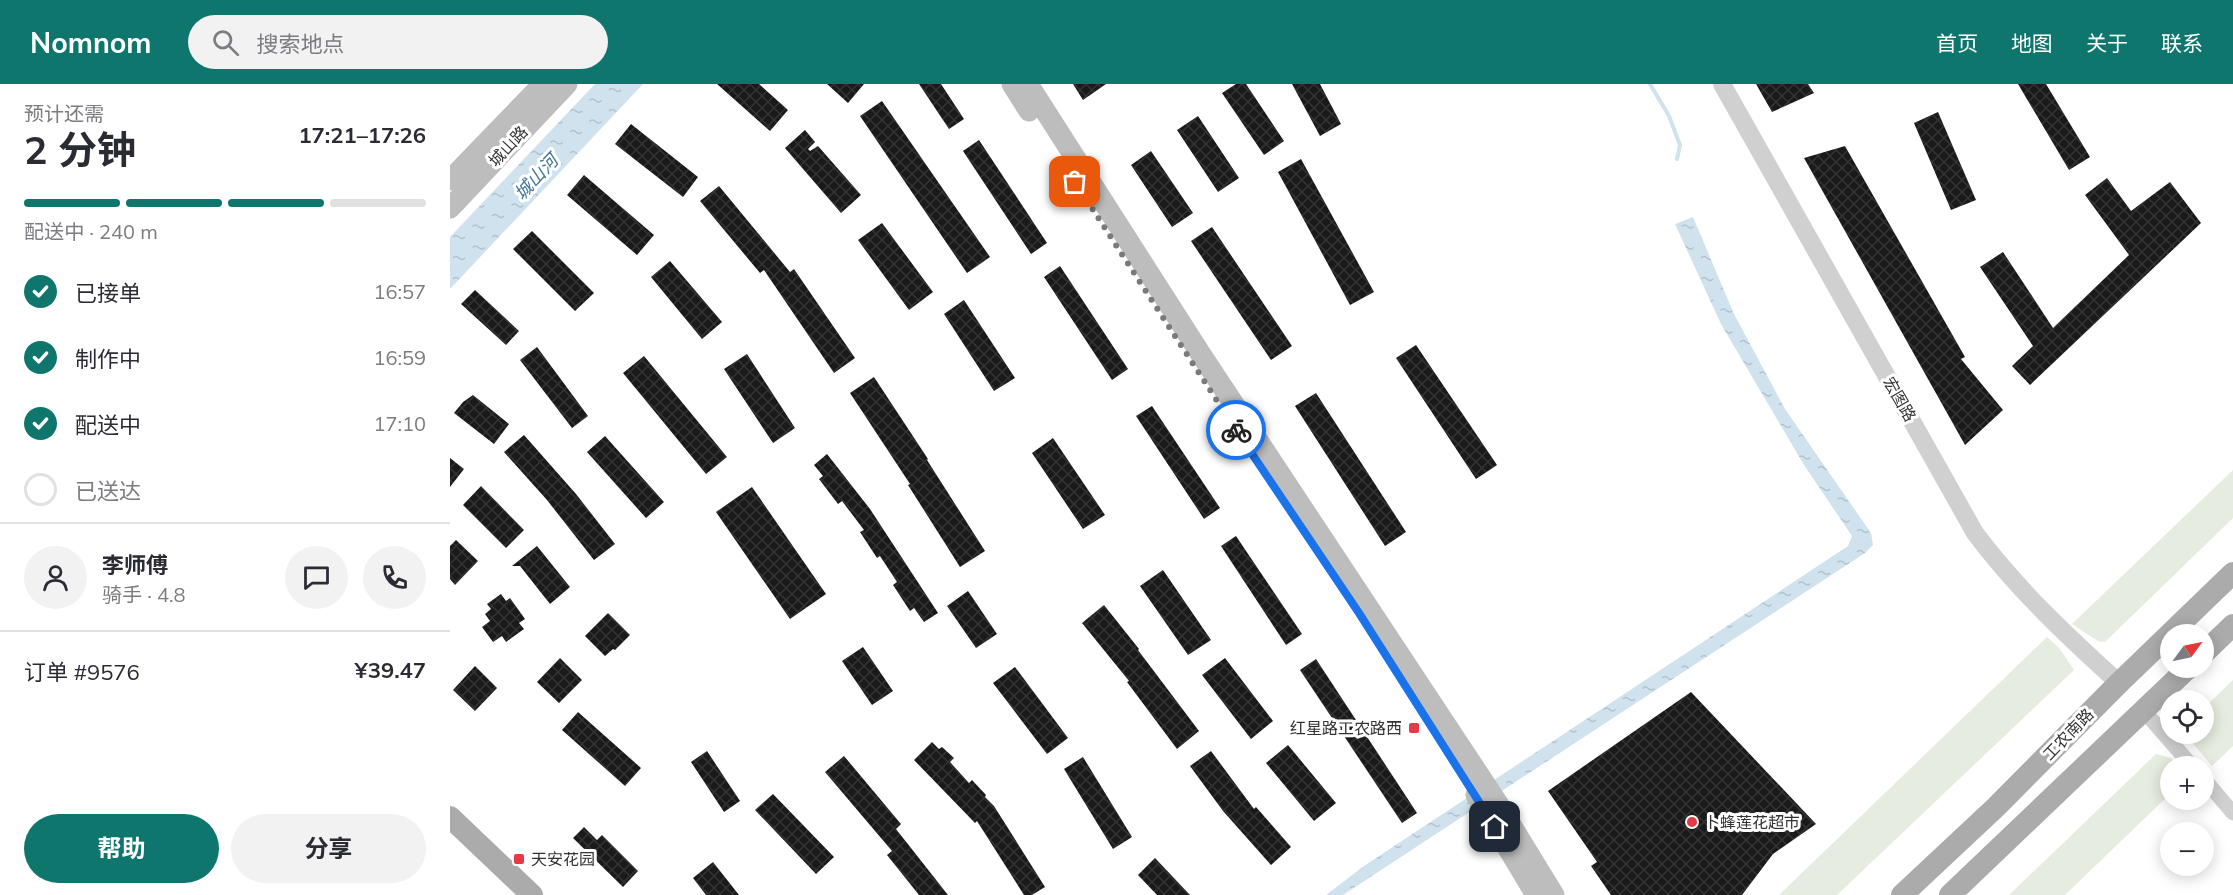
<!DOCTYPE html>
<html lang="zh">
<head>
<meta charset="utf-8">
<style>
  :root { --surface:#fff; --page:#f2f2f3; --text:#2b2b33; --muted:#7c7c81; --line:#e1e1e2; --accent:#0f766e }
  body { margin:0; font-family:Mulish,"Noto Sans SC",sans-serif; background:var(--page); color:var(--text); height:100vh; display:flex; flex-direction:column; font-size:22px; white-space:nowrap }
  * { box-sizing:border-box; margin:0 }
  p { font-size:20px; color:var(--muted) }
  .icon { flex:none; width:33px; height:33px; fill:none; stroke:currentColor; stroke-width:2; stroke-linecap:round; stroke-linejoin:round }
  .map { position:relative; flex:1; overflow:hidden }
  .drawer { display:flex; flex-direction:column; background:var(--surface); width:450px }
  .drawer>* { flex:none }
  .needle { width:39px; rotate:57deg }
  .fabs { position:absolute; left:1710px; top:540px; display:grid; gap:12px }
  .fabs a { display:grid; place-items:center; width:54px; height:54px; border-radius:50%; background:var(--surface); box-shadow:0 3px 15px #0003; font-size:30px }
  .pin { position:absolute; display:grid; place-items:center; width:51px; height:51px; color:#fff; margin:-26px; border-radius:12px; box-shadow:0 3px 9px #0006 }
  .courier { position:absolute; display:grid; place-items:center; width:60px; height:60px; margin:-30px; border:4px solid #1a73e8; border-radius:50%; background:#fff; color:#222; box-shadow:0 2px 8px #0007 }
  .head em { font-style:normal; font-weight:700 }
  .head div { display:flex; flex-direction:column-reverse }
  .head { display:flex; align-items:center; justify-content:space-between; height:102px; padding:0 24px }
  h1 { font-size:39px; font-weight:700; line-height:45px }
  .bar { display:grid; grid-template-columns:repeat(4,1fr); gap:9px 6px; align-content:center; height:72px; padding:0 24px }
  .bar i { height:8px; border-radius:4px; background:var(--line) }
  .bar .selected { background:var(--accent) }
  .bar p { grid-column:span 4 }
  .line { display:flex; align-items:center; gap:15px; padding:0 24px; border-top:2px solid var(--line) }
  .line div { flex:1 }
  .round { display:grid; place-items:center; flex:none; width:63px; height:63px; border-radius:32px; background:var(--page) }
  ol { padding:0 24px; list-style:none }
  li { display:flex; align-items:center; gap:18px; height:66px }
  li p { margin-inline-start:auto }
  li .icon { padding:6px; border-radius:50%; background:var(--accent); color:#fff; stroke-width:4 }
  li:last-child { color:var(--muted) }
  li i { width:33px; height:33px; border:3px solid var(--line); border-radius:50% }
  .button { display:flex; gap:12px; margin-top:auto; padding:12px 24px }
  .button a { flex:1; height:69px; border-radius:36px; background:var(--accent); color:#fff; font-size:24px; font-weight:700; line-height:69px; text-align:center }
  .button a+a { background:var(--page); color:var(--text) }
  header { display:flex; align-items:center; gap:36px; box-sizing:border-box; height:84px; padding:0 30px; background:var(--accent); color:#fff }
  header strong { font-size:28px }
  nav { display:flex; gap:33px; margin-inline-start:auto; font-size:21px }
  .search { width:420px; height:54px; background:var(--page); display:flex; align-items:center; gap:15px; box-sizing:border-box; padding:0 21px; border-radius:33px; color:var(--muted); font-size:22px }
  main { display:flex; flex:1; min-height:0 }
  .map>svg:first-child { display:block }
</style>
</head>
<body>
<header>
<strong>Nomnom</strong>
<div class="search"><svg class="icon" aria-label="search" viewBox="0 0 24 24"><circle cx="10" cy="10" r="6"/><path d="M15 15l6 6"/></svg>搜索地点</div>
<nav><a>首页</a><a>地图</a><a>关于</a><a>联系</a></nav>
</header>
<main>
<section class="drawer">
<div class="head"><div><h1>2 分钟</h1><p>预计还需</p></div><em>17:21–17:26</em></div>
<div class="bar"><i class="selected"></i><i class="selected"></i><i class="selected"></i><i></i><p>配送中 · 240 m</p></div>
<ol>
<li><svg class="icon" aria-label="check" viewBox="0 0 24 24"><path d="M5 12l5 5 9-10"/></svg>已接单<p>16:57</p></li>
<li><svg class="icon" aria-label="check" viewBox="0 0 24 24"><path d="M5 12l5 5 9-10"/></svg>制作中<p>16:59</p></li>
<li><svg class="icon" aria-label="check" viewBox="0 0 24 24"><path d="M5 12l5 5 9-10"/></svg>配送中<p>17:10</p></li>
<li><i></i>已送达</li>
</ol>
<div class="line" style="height:108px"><a class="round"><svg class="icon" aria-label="person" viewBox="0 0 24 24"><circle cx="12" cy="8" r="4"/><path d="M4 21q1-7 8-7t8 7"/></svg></a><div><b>李师傅</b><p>骑手 · 4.8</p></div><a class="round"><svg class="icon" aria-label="chat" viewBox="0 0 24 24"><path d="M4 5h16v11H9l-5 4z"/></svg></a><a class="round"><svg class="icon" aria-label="phone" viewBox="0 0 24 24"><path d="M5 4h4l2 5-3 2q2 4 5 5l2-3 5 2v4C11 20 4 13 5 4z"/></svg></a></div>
<div class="line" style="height:78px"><div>订单 #9576</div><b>¥39.47</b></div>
<div class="button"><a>帮助</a><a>分享</a></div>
</section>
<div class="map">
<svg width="1783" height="811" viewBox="0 0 1783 811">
  <defs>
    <pattern id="water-ripples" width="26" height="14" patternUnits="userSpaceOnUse" patternTransform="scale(1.5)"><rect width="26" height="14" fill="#cfe2ee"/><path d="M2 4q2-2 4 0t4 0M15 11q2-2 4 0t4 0" fill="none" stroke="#b2c2cd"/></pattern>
    <pattern id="building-cross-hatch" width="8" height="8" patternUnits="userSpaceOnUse" patternTransform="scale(1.5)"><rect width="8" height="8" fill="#1a1a1a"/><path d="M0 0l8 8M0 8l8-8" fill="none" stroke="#333"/></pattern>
  </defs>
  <rect width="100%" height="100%" fill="#fff"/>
  <!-- green -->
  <path fill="#e6ecdf" d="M1783,386V434L1655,558L1648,557L1622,540Z
    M1597,553L1609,564L1624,586L1387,811H1329Z
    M1783,596V662L1762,682L1735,650H1754V624Z
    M1706,670L1721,674L1729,682H1720V710L1615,811H1559Z"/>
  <!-- water -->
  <path fill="url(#water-ripples)" d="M145,0H193L0,205V153Z
    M1243,133L1284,230L1335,325L1421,449L1423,461L1415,469L893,811H876L914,782L1398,462L1402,452L1354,381L1271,240L1225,140Z"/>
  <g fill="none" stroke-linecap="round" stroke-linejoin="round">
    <!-- stream -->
    <path stroke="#cfe2ee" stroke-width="4" d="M1200,0L1219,32L1230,61L1227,75"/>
  </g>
  <!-- building -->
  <path fill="url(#building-cross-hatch)" d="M267,0H309L338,26L320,47Z
    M377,0H414L398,19Z
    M469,0H491L514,35L499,45Z
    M623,0H656L633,16Z
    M786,0H796L834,57L814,71L772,9Z
    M842,0H870L891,40L870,52Z
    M1306,0H1358L1364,9L1322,28Z
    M1568,0H1596L1640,73L1619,86Z
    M432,17L540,173L517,189L410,32Z
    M1488,28L1526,116L1501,126L1464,39Z
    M748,32L789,94L768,108L727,46Z
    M181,40L248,93L233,113L165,60Z
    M355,46L365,58L358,65L360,67L368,62L411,111L391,129L335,64Z
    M529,56L597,159L581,170L513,67Z
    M1395,62L1515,273L1511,275L1553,326L1515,361L1354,74Z
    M701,67L743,129L722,143L681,81Z
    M851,75L924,208L900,221L828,88Z
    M134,91L204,151L187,171L117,111Z
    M1657,94L1681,127L1720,98L1751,139L1580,301L1562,282L1583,262L1530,183L1553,168L1603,244L1679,171L1635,111Z
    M269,102L340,188L344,185L405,274L384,289L314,186L310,189L250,117Z
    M432,139L483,208L459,226L408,156Z
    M762,143L842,262L821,276L741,157Z
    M82,147L144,209L125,227L63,165Z
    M220,177L272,238L252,255L201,193Z
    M610,182L678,285L662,296L594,193Z
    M25,206L69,247L56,261L11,220Z
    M514,216L565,294L544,307L494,230Z
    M966,261L1047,381L1026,395L946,274Z
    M87,263L138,332L122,344L70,276Z
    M297,270L345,344L323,359L274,285Z
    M194,272L277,373L256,390L173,289Z
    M424,293L478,375L477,376L535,467L510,483L458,401L460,400L400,309Z
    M866,309L956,448L935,462L845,322Z
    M23,311L59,340L44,360L4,329L13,318Z
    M702,322L770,424L754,435L686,332Z
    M74,351L126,410L165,460L144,476L97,416L54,368Z
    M155,352L214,418L196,434L137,368Z
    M603,354L655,431L633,445L582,369Z
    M377,370L420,425L488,529L474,538L464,524L460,527L443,501L447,498L430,472L427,474L410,448L414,446L392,417L388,420L369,395L373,392L364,381Z
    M0,374L14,385L0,403Z
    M31,402L74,446L56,464L13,421Z
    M302,403L376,510L340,535L266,428Z
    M786,452L852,550L836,561L771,462Z
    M6,456L28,477L5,501L0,495V462Z
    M87,462L120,503L100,520L70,482H62Z
    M713,486L761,556L738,571L690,502Z
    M518,507L547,550L526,564L497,522Z
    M51,510L56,517L60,514L75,535L69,539L74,545L56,558L52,552L43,558L32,543L40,537L35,530L41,525L37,520Z
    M654,521L689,565L688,566L749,647L727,665L677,598L679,597L632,539Z
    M158,529L180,551L165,566L163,565L155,572L135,552Z
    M413,563L443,607L422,621L392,577Z
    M110,574L132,596L109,619L87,598Z
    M775,574L823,637L801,655L752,591Z
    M866,575L967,729L952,739L850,586Z
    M25,582L47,604L25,627L3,606Z
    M565,583L618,654L597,670L543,599Z
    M1241,608L1366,740L1323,770L1292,811H1161L1141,782L1147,778L1098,707Z
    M128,628L191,684L175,702L112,646Z
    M482,658L489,665L492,663L504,674L500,678L519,699L522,696L536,711L535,713L544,722L595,803L582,811H574L527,737L525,739L464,676Z
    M838,661L886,719L864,737L816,679Z
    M257,667L290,717L274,728L241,678Z
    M761,667L804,725L806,723L841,763L821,781L773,727L740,682Z
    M394,672L451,740L446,745L498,811H469L437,771L442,767L375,688Z
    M633,673L682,753L663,765L614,685Z
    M323,710L384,773L366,790L305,726Z
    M134,743L147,756L152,751L188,787L173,803L123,754Z
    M705,774L740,811H707L688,791Z
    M263,778L289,811H256L243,794Z"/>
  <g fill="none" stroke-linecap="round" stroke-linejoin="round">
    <!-- minor -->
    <path stroke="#d0d0d0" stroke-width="15" d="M1693,626L1742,682
      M1754,695L1783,729"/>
    <!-- tertiary -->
    <path stroke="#d0d0d0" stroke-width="18" d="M1272,0L1525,449C1567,505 1617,552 1669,599"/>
    <!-- secondary -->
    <path stroke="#bdbdbd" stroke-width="21" d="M562,0L579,27
      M578,0L750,269L1047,718L1104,811
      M0,96L93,0
      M0,124L117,0
      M1026,711L1086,811"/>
    <!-- primary -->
    <path stroke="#ababab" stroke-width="22" d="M1754,569L1783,541
      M0,733L82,811
      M1452,811L1546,723L1669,599L1783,489
      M1500,811L1738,584"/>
  </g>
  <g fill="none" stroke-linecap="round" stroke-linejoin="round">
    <!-- done -->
    <path stroke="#7a7a7a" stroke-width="6" stroke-dasharray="0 10.8" d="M625,98L786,346"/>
    <!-- route -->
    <path stroke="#1a73e8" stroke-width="8" d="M786,346L909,529L1045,743"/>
  </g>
  <!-- markers -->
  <g fill="#e63946" stroke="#fff" stroke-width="2">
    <rect x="958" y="638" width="12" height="12" rx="3"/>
    <circle cx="1242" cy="738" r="6"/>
    <rect x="63" y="769" width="12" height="12" rx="3"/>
  </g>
  <g text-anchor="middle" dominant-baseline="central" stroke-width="6" stroke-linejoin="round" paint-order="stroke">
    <!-- street labels -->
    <g font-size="16" fill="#333" stroke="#fff">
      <text transform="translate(58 62) rotate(-47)">城山路</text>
      <text transform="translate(1450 315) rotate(60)">宏图路</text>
      <text transform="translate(1618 650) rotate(-46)">工农南路</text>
    </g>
    <!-- poi labels -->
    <g font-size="16" fill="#333" stroke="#fff" text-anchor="start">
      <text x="952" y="644" text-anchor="end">红星路工农路西</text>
      <text x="1254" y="738">卜蜂莲花超市</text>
      <text x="81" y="775">天安花园</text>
    </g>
    <!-- water labels -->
    <g font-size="18" font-style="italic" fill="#3f7597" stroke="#fff">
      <text transform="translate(86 93) rotate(-47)">城山河</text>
    </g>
  </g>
</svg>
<div class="fabs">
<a><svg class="needle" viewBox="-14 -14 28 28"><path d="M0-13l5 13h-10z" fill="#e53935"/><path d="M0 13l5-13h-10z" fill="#7c7c81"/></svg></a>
<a><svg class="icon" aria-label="locate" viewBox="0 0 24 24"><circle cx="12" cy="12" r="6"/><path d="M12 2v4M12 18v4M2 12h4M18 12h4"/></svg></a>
<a>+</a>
<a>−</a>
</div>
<div class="pin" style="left:625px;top:98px;background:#ea580c"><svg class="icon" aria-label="bag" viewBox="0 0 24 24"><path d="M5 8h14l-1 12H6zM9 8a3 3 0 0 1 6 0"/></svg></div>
<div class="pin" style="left:1045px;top:743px;background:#1f2937"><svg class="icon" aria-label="home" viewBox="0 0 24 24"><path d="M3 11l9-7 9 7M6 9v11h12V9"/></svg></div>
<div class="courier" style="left:786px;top:346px"><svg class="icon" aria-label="bike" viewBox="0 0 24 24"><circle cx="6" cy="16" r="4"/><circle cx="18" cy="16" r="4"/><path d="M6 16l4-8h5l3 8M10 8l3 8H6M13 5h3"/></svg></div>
</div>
</main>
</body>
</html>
